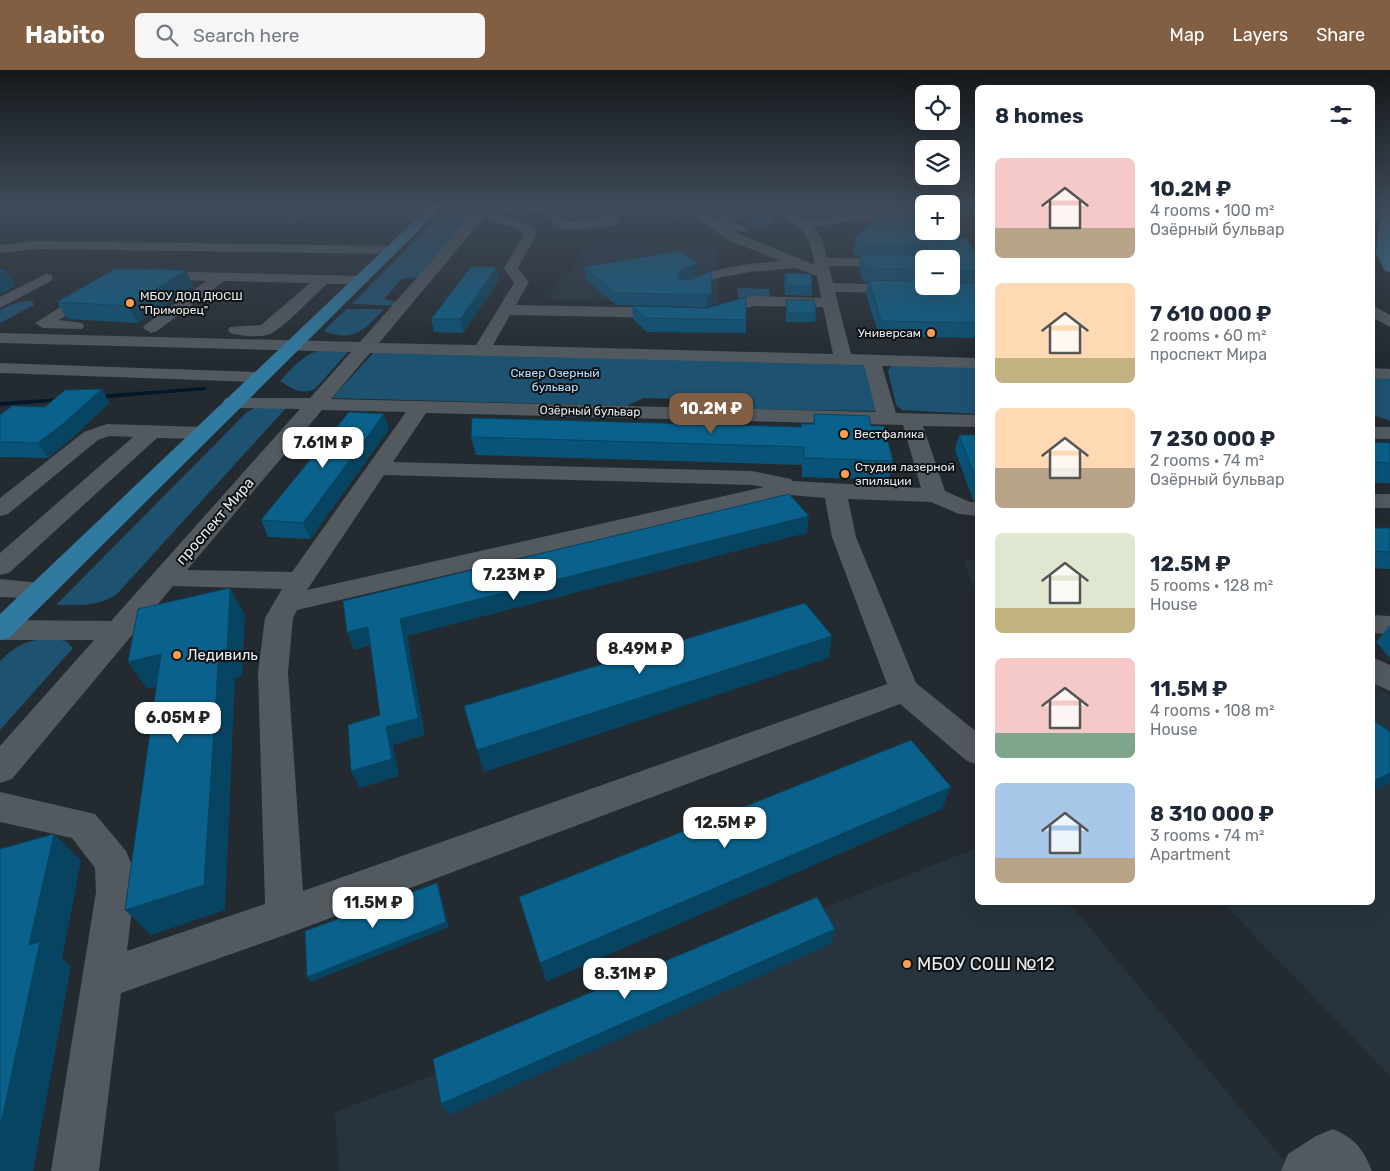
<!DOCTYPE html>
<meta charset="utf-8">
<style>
body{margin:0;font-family:Rubik,sans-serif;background:#f6f6f7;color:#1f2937;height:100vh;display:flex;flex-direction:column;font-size:19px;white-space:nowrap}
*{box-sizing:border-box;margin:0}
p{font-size:16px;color:#747a83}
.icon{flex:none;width:28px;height:28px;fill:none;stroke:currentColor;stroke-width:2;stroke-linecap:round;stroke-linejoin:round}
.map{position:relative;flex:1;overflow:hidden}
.drawer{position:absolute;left:975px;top:15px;width:400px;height:820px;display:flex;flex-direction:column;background:#fff;border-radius:8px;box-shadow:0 5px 20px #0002}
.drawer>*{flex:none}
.tools{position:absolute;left:915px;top:15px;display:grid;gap:10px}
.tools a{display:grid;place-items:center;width:45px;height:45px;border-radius:8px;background:#fff;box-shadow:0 5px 20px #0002;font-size:25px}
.price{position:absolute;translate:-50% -42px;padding:0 11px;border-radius:10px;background:#fff;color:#222;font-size:16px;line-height:32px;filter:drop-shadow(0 1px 2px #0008)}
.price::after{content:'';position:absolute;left:50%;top:30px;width:15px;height:11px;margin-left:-8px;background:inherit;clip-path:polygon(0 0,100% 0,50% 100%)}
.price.active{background:#825e43;color:#fff}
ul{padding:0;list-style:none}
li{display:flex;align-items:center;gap:15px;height:125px;padding:0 20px}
li span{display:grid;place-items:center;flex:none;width:140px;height:100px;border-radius:8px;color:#555}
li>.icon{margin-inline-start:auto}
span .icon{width:60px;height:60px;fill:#fffc;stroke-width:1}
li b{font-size:21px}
h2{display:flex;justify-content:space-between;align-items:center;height:60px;padding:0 20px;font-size:21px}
header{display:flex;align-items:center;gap:30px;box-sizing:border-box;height:70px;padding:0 25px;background:#825e43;color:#fff}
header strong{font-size:24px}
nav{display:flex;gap:28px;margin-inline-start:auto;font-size:18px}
.search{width:350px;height:45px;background:#f6f6f7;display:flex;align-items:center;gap:12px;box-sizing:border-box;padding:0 18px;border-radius:8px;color:#747a83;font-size:19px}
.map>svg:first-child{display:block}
.built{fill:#27343d}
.green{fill:#1d5271}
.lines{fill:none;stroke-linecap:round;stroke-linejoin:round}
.stream{fill:#001829;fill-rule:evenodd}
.minor{fill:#52595f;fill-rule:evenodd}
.major{fill:#307aa0;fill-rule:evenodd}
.wall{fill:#095378;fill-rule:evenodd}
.shaded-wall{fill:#074461}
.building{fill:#0a618b;stroke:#074461}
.poi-dot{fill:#fb9e51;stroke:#101315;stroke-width:2}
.labels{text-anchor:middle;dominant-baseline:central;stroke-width:4;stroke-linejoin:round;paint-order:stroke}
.far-poi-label{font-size:12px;fill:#e6ebee;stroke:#101315;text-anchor:start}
.far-park-label{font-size:12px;fill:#b4e0fe;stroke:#101315}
.far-street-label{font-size:12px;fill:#e6ebee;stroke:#101315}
.street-label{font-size:15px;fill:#e6ebee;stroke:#101315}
.poi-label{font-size:15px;fill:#e6ebee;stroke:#101315;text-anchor:start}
.near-poi-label{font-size:18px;fill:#e6ebee;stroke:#101315;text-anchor:start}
</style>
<header>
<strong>Habito</strong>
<div class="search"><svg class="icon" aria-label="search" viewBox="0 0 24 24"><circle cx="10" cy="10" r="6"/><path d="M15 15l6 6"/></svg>Search here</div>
<nav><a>Map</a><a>Layers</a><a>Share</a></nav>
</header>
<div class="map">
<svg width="1390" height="1101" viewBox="0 0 1390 1101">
<rect width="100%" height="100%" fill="#242b30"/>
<path class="built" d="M584,174L718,177L719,234L553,230L549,227L561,205L573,200Z
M977,489H978L977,525L964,492Z
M1373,613L1390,626V1006L1223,833L1372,832Z
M977,778L978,832L1069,833L1293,1101H339L335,1042L441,1002L813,842Z"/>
<path class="green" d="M446,138H472L477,141L423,206L402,209L384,229L402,233L399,236L352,234Z
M754,144L770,147L774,152L765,157L745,158Z
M737,218L769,219L771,230L739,229Z
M26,231H32L34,235L0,253V240L12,234Z
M347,239H384C365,259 356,272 325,262V259Z
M347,278L348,282L315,319C301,325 292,319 280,311C305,284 310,279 347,278Z
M376,280L864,294L879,341L740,339L729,330L644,328L626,336L332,328Z
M897,295L977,297V344L902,340L896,335L888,301L890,297Z
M1372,306L1390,307V351L1373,345Z
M255,338H286L117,524C98,537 79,535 56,535L247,342Z
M50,568L66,571L73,578L0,660V591C16,575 28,570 50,568Z"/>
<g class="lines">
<path class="stream" d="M204,317L206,318V320L97,329L94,327L97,325Z
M63,328L65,329V331L0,336V332Z"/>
<path class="minor" d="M481,135L518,137L569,135L554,140L569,152L604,149L591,135H604L620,152L614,156L566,160L562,159L542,141L518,145L491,139L379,273L476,275L514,213L504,198L524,165L516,158L489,151L487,148L493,144C508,148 530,149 536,165L518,198L529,212L516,235L671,238L679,243L671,248L510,245L493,275L833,284L823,237L753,236L711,248L705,246L703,243L705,240L753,226L821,228L817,206L796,198L750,202L716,208L691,220H681L679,217L681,214C713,197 745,194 781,191L728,170L679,135H694L716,150L725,142L756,139L758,142L756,145L729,150L748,159L746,162L732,161L815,195L809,171L800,158L761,135H777L807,151L890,139L892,142L886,146L813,157L823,171L827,188L898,189L905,193L898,197L829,196L833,213L904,215L911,219L904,223L835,222L851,284L978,288V298L882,296L896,343L978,345V357L923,356L945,421L970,432H978V446L959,444L931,432L848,429L856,467L916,613L978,663V695L967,691L900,634L285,865L121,923L99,1101H51L96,822L95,798L72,768L0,752V722L95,744L126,781L131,793L134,822L127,881L265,834L258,602L265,548L282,519L173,516L12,709L0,713V676L94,570H0V550L111,551L300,339L233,338L226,336L223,332L226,328H310L351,282L0,273V263L360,272ZM370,283L864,295L876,342L331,329ZM322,340L406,342L292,502L187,500ZM426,343L903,355L921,418L792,411L791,409L752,401L393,392ZM384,405L752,415L764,417L307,520ZM790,425L825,428L832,467L887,614L303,821L288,602L293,548L297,540Z
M313,137L430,139L436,143L430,147L313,145L304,146L291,154L285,150L296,140Z
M1372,142L1390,146V152L1372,150Z
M38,171L391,176L398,180L391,184L38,179L0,183V175Z
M151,201L363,206L370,210L363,214H327C314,225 284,258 270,264C260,268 241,266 230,263L228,260L230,257L261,255L310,213L224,211L157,261L151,263L143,258L145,255L206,211L146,208L144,205Z
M46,204L51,205L53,208L51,211L0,238V227Z
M94,216L101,220L99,223L59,250L82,253L84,256L82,259L43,258L35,253Z
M1372,235L1390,245V257L1372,247Z
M0,293L259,302L265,303L268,307L265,311L259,312L0,303Z
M1372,298L1390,299V309L1372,308Z
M107,354L202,357L209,359L212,363L209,367L202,369L157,368L9,503L0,505V483L133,367L109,366L98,370L8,444L0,446V428L84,362Z
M1372,357H1390V369H1372Z
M1372,424H1390V438H1372Z
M0,509L51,514L55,520L51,526L42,529L0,527Z
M1372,545L1390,546V564L1372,563Z
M1372,587L1390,595V621L1372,613Z
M1333,1059C1356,1069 1363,1079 1372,1101H1281L1288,1084L1316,1066Z"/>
<path class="major" d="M431,135H444L10,567L0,570V544Z
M1381,135H1390V202L1385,201L1376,183Z"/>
</g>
<path class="wall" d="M651,135H689L692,147L670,150Z
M698,135H753V137L725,140L711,144Z
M806,135H823L822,143Z
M840,135H924L957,168L978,187V268L879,266L866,224L868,212H863L859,198L860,187L855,186L853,181L855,168L884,140L842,144ZM951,189V216H924Z
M698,193V204L687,210H692L711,201L712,235L706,237L616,235L586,209L584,197Z
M186,200L193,216L137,253L67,249L57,232Z
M785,203L812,217V226L785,225L784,212Z
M499,210L463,263L434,262L431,249Z
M786,230L816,243L815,252H786Z
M632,236L746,250V263L647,262L633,249Z
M102,319L109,333L73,367L48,388L0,387V345L45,337Z
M814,344L871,356L893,391L889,410L802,407V395L476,385L471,367L801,357V354H813Z
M389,359L310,469L268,467L261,450Z
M959,365H978V430H973L955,380Z
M1372,372L1390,373V413H1372Z
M1372,458H1390V499L1372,498Z
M1390,555V588L1376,572Z"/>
<path class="shaded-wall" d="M711,135H753V137L725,140L711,144Z
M843,135H895V138L842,144Z
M692,138V147L670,150V141Z
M698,193V204L679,213L677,206L679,201Z
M497,197L499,210L463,263L460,249Z
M6,200L16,216L0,224V203Z
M186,200L193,216L137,253L129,236Z
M712,223V235L706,237V225Z
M102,319L109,333L73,367L48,388L38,373Z
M384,344L389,359L310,469L303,453Z
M809,446L807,463L407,566L425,665L393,675L399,706L360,718L351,701L386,657L400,549Z
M230,518L245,545L242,606L235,608L225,840L151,865L125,840Z
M368,557L375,574L354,580L347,562Z
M832,566L829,588L484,702L477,680Z
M161,584L179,611L147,619L128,592Z
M1390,703V713L1372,722V712Z
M951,717L942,739L546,912L540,893Z
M54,764L81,790L62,889L71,896L33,1101H0V1058L29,875Z
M437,813L439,818L449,857L311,912L307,907Z
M835,859L831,874L449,1045L441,1034Z"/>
<path class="building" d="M663,135H689L692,138L670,141Z
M888,135H924V161H951V156L957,168H966L978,187V201L951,200V189H924V216H951V212L978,214V253L881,251L869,210L909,211L917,204L909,199L865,198L860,185H925L928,175L857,173L855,168Z
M680,181L698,193L679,201L677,206L679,209L692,210L711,201L712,223L706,225L615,223L584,197Z
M471,197H497L460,249H431Z
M115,199L186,200L129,236L57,232Z
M0,200H6L0,203Z
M785,203L811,204L812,217L786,216Z
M746,227V250L646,248L632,236L707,238Z
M786,230H814L816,243H787Z
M102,319L64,353L38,373L0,372V345L12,336L45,337L65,320Z
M349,342L384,344L303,453L261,450Z
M814,344L869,346L871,356H884L893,391L804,388V377L471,367L472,348L802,357L801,354H815Z
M959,365H978V414Z
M1372,372L1390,373V393L1372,392Z
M789,424L809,446L400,549L418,648L386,657L392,689L351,701L348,655L380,645L368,557L347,562L343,531Z
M1372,458H1390V482L1372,481Z
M230,518L227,579L219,581L204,815L125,840L161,584L128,592L138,539Z
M805,533L832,566L477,680L464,636Z
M1372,649L1390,662V703L1372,712Z
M911,670L951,717L540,893L519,827Z
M54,764L29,875L40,872L0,1058V779Z
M437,813L446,852L307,907L305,861Z
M817,827L835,859L441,1034L433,989Z"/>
<linearGradient id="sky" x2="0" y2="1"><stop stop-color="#14181a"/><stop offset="0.47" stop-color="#3f4a59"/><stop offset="1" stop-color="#3f4a59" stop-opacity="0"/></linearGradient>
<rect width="1390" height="290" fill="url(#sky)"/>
<g class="poi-dot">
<circle cx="130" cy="233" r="5"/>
<circle cx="931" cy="263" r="5"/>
<circle cx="844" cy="364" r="5"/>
<circle cx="845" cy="404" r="5"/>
<circle cx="177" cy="585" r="5"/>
<circle cx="907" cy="894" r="5"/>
</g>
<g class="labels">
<g class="far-poi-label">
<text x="140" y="226">МБОУ ДОД ДЮСШ<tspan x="140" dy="14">"Приморец"</tspan></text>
<text x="921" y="263" text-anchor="end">Универсам</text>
<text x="854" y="364">Вестфалика</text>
<text x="855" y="397">Студия лазерной<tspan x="855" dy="14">эпиляции</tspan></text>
</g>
<g class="far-park-label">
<text x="555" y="303">Сквер Озерный<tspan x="555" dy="14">бульвар</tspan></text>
</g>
<g class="far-street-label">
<text transform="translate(590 341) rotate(1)">Озёрный бульвар</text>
</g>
<g class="street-label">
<text transform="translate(215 451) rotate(-49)">проспект Мира</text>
</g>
<g class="poi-label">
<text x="187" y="585">Ледивиль</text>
</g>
<g class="near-poi-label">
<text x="917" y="894">МБОУ СОШ №12</text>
</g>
</g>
</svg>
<div class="tools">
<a><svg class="icon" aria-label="locate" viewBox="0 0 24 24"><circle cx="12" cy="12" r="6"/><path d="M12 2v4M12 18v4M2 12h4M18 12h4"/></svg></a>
<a><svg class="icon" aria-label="layers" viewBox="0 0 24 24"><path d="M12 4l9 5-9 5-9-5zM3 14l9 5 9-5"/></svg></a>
<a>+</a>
<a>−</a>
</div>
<b class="price active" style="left:711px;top:365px">10.2M ₽</b>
<b class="price" style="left:323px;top:399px">7.61M ₽</b>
<b class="price" style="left:514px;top:531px">7.23M ₽</b>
<b class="price" style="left:640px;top:605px">8.49M ₽</b>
<b class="price" style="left:178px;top:674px">6.05M ₽</b>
<b class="price" style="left:725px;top:779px">12.5M ₽</b>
<b class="price" style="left:373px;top:859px">11.5M ₽</b>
<b class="price" style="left:625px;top:930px">8.31M ₽</b>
<section class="drawer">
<h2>8 homes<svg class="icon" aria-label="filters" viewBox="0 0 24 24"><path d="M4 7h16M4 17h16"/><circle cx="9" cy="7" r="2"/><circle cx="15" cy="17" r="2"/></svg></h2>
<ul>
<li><span style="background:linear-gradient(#f6c9c9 70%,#b9a48a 0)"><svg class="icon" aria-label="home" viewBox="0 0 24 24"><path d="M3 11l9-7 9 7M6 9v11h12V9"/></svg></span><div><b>10.2M ₽</b><p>4 rooms · 100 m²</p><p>Озёрный бульвар</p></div></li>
<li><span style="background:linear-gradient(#ffd9b3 75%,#c2b280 0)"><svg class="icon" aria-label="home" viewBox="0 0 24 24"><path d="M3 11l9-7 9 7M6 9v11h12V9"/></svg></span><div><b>7 610 000 ₽</b><p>2 rooms · 60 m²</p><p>проспект Мира</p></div></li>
<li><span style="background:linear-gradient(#ffd9b3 60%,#b9a48a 0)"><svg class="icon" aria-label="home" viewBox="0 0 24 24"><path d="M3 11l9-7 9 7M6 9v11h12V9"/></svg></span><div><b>7 230 000 ₽</b><p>2 rooms · 74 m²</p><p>Озёрный бульвар</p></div></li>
<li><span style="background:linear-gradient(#dfe7d0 75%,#c2b280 0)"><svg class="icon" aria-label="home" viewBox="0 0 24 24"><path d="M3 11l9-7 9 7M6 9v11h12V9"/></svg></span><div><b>12.5M ₽</b><p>5 rooms · 128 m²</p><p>House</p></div></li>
<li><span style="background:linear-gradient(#f6c9c9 75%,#7fa58c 0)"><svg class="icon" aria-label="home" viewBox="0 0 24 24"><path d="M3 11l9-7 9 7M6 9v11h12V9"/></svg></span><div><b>11.5M ₽</b><p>4 rooms · 108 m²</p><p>House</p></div></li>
<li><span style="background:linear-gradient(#a9c7e8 75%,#b9a48a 0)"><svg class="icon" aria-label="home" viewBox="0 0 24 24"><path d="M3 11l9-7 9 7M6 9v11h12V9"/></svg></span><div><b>8 310 000 ₽</b><p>3 rooms · 74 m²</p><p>Apartment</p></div></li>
</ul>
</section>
</div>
